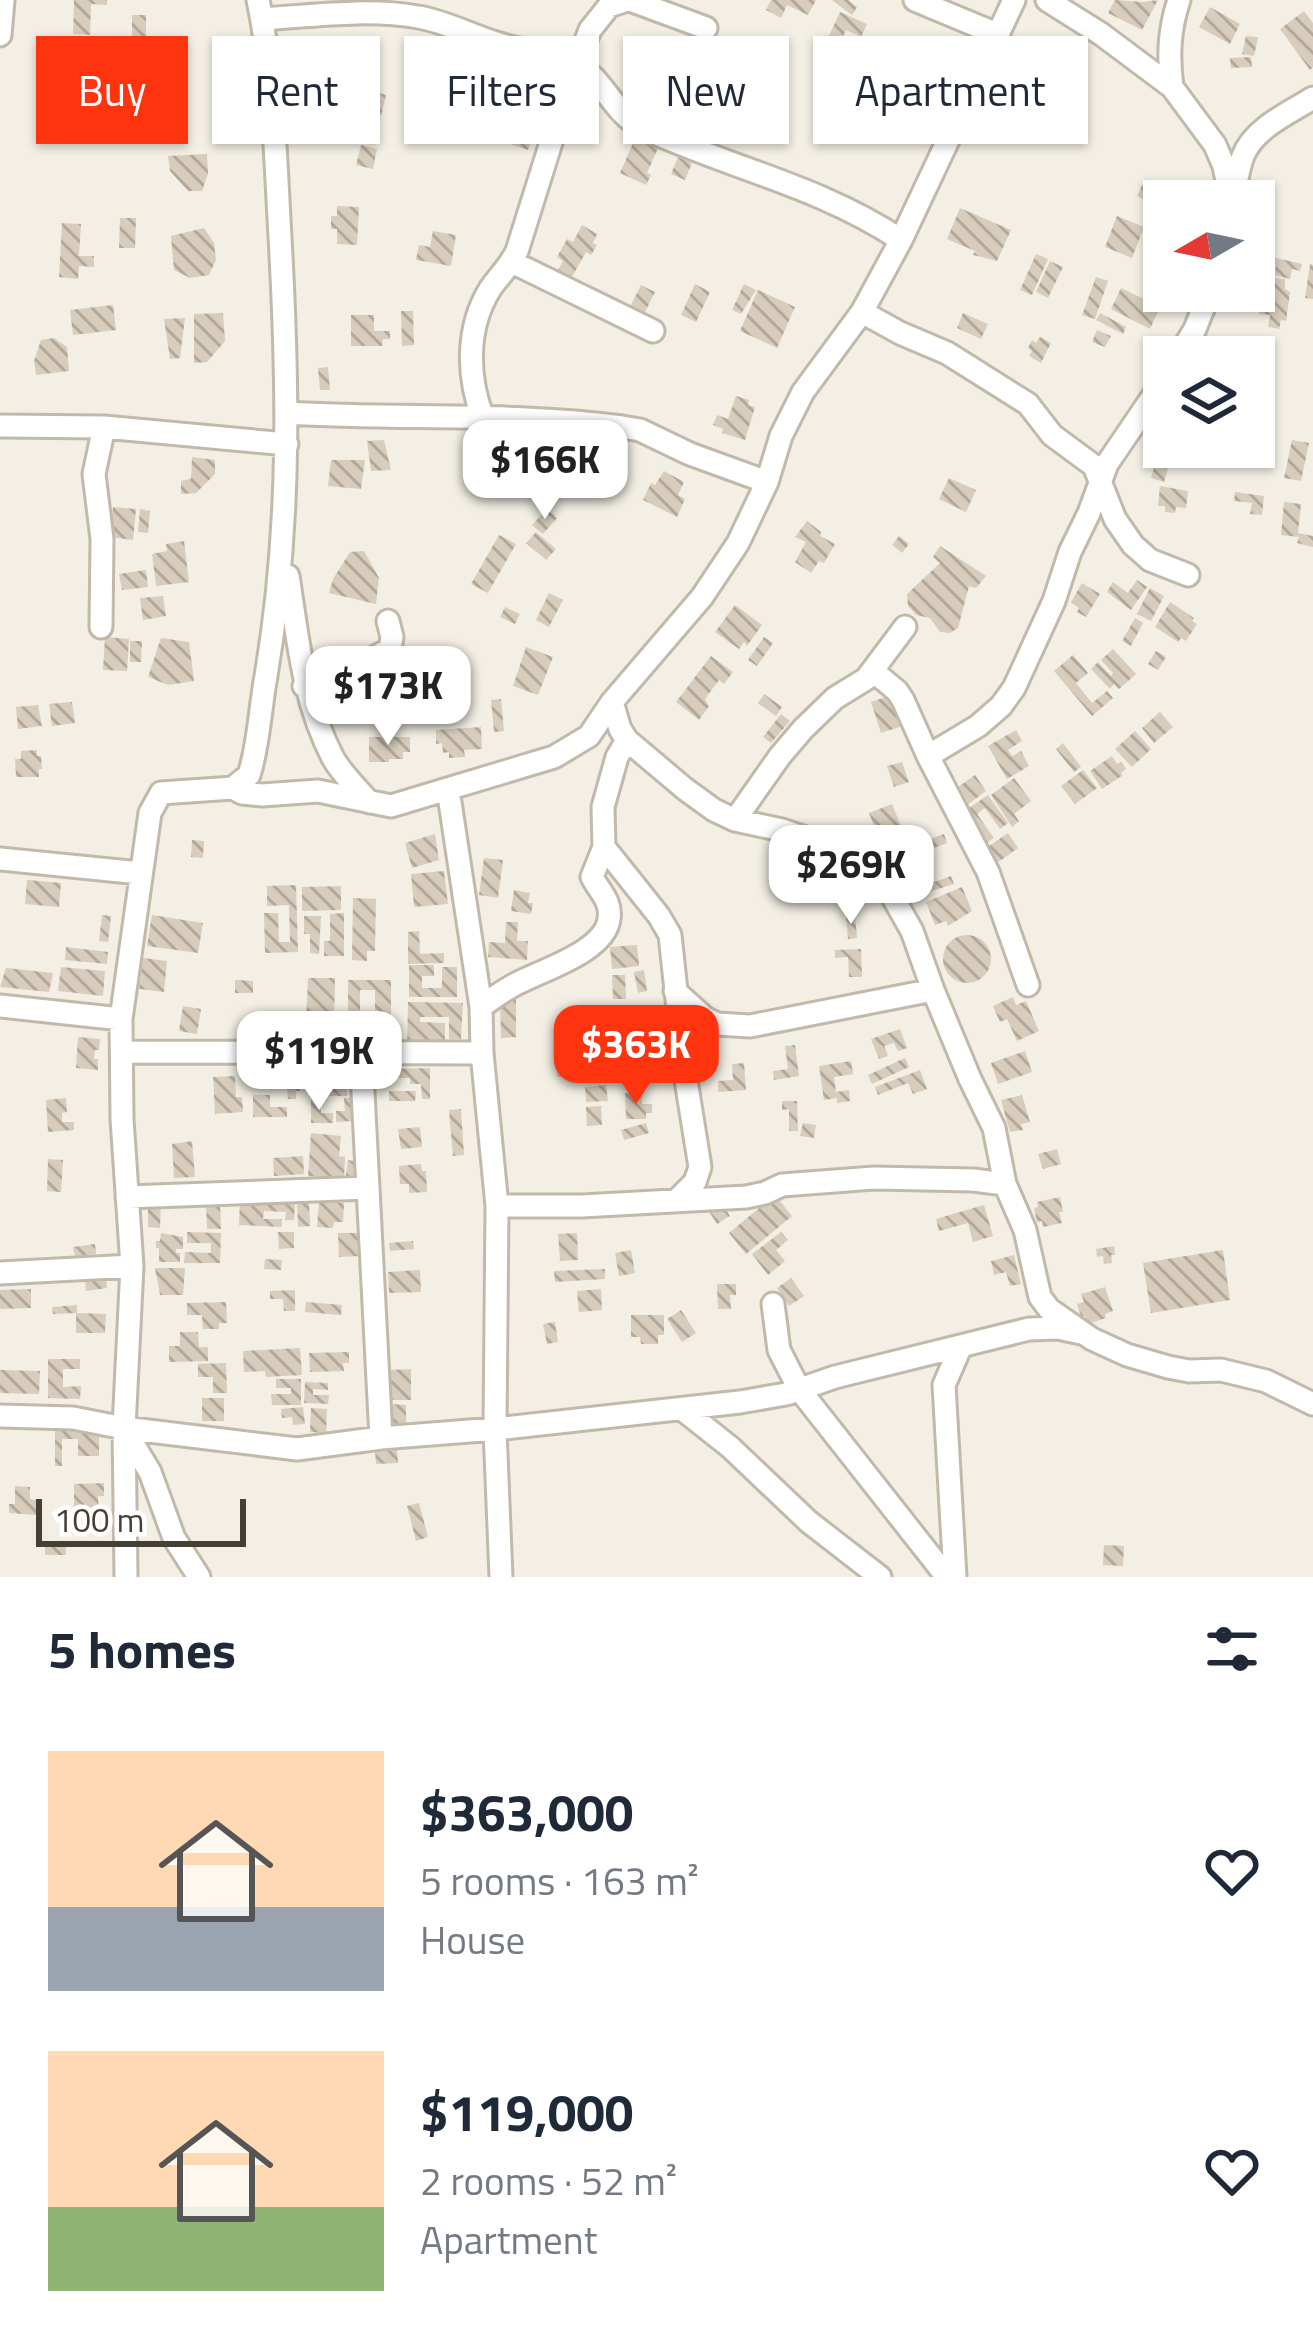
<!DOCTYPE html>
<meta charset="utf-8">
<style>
body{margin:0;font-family:"Titillium Web",sans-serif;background:#f2f2f3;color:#1f2937;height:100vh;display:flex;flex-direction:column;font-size:45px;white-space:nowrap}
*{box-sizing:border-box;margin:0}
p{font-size:39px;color:#747a83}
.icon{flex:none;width:66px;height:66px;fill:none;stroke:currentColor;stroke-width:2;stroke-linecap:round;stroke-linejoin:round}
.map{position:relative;height:1577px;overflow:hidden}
.sheet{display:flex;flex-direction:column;background:#fff;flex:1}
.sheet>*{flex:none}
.top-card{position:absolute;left:36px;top:36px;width:1242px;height:108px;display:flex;gap:24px}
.needle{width:78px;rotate:261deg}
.tools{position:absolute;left:1143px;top:180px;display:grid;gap:24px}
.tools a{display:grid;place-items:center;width:132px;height:132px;border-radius:0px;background:#fff;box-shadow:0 3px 9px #0004;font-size:60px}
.scale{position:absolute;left:36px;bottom:30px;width:210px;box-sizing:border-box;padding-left:12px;border:6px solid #453f34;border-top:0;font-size:33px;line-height:42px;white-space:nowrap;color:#453f34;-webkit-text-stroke:9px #fff;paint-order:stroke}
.price{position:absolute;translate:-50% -102px;padding:0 27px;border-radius:24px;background:#fff;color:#222;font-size:39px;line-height:78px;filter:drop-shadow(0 3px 6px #0008)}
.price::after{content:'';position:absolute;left:50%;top:72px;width:36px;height:27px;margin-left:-18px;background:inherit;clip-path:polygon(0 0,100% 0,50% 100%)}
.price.on{background:#ff340f;color:#fff}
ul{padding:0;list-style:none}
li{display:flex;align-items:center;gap:36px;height:300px;padding:0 48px}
li span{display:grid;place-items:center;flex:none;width:336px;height:240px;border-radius:0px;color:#555}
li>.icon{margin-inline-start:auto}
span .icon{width:144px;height:144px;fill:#fffc;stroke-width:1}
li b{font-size:51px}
h2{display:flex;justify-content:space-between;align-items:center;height:144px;padding:0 48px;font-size:51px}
.chip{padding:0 42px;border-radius:0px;background:#fff;box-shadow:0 3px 9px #0004;font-size:42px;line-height:108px}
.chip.on{background:#ff340f;color:#fff}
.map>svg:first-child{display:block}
.building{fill:url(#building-back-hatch)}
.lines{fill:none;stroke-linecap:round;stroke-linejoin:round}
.minor-casing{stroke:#c2b9aa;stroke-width:27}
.minor{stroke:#fff;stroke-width:21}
</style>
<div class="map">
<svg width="1313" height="1577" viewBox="0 0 1313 1577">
<defs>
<pattern id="building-back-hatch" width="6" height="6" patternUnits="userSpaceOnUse" patternTransform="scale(3)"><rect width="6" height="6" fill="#d8cdbc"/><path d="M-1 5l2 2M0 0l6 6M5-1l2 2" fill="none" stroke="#b1a89a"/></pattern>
</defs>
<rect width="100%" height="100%" fill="#f3efe4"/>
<path class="building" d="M74,0H107V5L91,4L90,35L73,34Z
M771,0H816L808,15L787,5L781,18L766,10Z
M832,0H848L857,7L852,15Z
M1115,0L1143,2L1158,0L1142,30L1108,13Z
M1210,7L1240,24L1230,44L1199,27Z
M1304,11L1313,23V67L1310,70L1280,29Z
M840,12L867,24L861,37L846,30L837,49L849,55L845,64L821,53Z
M132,15H146V45L132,44Z
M1246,36L1258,37L1254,56L1242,54Z
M714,45L765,64L761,75L733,64L727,80L704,71Z
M1251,57L1252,67L1231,68L1230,58Z
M729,78L754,89L747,106L722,96Z
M831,84L840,88L832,106L823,102Z
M847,87L877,100L871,113L865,111L861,119L837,108Z
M366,89L386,95L381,116H378L376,125L372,123L371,127L361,125L363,117L356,115L360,94H365Z
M503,106L539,120L528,150L492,138Z
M694,110L714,116L706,140L687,134Z
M637,134L660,144L647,173L651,175L646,185L620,173Z
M361,145L377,149L373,169L356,165Z
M207,154L208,174L202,191H188L170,171L168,156Z
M678,157L692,163L685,180L671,174Z
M1145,179L1177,194L1174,201H1164V209L1137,196Z
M337,206L359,207L357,245L337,244V229H331V216H337Z
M960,208L1011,230L997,261L973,255L975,251L947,239Z
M1117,216L1144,227L1132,258L1105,247Z
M120,218H136L135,248H119Z
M62,223L81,224L79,256H94V267L79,266L78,279L59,277Z
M582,225L597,234L593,243L597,245L591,255L586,252L569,282L556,274L563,261L557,257L567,239L573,242Z
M204,228L214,243L216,260L209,275L190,278L174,270L171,236Z
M433,231L456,235L451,266L416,260L419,245L430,247Z
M1255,253L1302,264L1300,271L1292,269L1290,279L1274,275L1276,265L1272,264L1270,275L1254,271Z
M1036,254L1048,259L1032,295L1020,290Z
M1050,261L1063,267L1048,298L1036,292Z
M1310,264L1313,265V299L1305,298Z
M1096,277L1108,281L1095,319L1082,315Z
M1275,278L1285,279V289L1290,292L1286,321L1281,320L1279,329L1268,327L1270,315L1259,314L1261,303L1268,304L1271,283Z
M695,284L710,292L696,322L681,315Z
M744,284L756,290L741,314L732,310Z
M641,285L655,292L642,318L628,311Z
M1121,288L1160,307L1150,329L1111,309Z
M758,290L795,307L777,348L740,331Z
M1219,291H1237L1232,297L1225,296L1214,317L1207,313Z
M113,305L116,330L73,335L70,310Z
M401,311H413L414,345L402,346Z
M223,313L225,341L207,362L194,363V314Z
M963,313L988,324L981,339L957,328Z
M1100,313L1126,327L1123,334L1096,320Z
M351,315H374V331H390V339H383L382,346H351Z
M185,318L180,358L170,359L164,319Z
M1097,330L1111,336L1105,347L1092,342Z
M1040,337L1051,343L1041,363L1029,356L1032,351L1028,348L1032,340L1036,343Z
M54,338L67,347L69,371L36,375L34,361L41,340Z
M1234,344L1253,347L1251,357H1226L1227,352L1233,351Z
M328,367L330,390H320L318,368Z
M736,396L749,400L748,405L755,407L745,440L722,433L723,429L713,425L717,415L728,419Z
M384,440L391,470L371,471L367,441Z
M1292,440L1309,443L1301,481L1284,478Z
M1159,451L1172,455L1164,482L1151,478Z
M192,457L215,460V474L196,493L181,494V481L191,479Z
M470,457L496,458V468H499L498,494L478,493V482H469Z
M331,460H365L361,489L328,486Z
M664,471L684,482L678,495L685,499L677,517L643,500L651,483L655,485Z
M949,478L976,490L966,512L939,499Z
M1160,486L1188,491L1186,508L1176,507L1175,513L1165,512V506H1158Z
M1235,492L1264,496L1262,515L1250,514L1252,503L1234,501Z
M1284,502L1301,504L1298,533L1313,536V547L1297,543L1299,537L1281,535Z
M113,507L136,509L133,540L110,537Z
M140,509L150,511L148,533L138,532Z
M547,509L557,518L543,534L532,525Z
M807,521L821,532L820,536L835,544L824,563L819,561L811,573L795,562L806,542L795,537Z
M536,532L556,549L546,560L526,543Z
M499,535L516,544L488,593L471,584Z
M899,536L909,544L902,553L892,545Z
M184,541L189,582L156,586L152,554L167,551L166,544Z
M940,546L986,576L976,588L969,586L958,628L950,633L940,632L930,618L916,615L908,606L907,594L940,563L933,557Z
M364,551L379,578L376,604L329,593L333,579L350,552Z
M146,570L148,587L122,590L119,574Z
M1137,580L1147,587L1131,610L1107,592L1113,582L1128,593Z
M1082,583L1100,594L1086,617L1077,612L1079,608L1071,602Z
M1150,588L1164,596L1151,621L1137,614Z
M549,593L563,600L549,627L536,620Z
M163,596L166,616L143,620L140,598Z
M1170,602L1194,618L1192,621L1197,624L1186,641L1181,638L1178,642L1155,627Z
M735,605L762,625L747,646L744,642L739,649L715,632Z
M505,607L520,614L515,624L500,617Z
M1135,618L1143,623L1131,646L1122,641Z
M105,637L129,639L127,671L103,670Z
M764,637L773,643L757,666L748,660Z
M161,638L189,642L194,681L168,685L148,677Z
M130,641H142L141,662H130Z
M526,647L553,657L538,695L513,686Z
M1113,649L1136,674L1119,689L1114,684L1110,689L1091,669L1098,662L1111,676L1113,673L1101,660Z
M1156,651L1166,657L1158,670L1148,664Z
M1073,655L1088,673L1076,683L1092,703L1107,691L1113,698L1092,716L1054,671Z
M711,656L733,672L724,684L719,680L705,699L709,706L699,720L676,702Z
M764,694L782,707L776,716L758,703Z
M892,695L902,726L881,733L871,702Z
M501,699L504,731L494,732L491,700Z
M72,702L75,723L52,726L49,704Z
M38,705L42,726L18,729L16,707Z
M1160,712L1173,727L1154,743L1142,728Z
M781,714L790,721L771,743L763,737Z
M481,727L482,749L464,750L465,757L449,758V752L443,753L442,743L436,744V730Z
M1016,730L1022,741L1008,750L1012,756L1021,751L1029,766L1007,779L988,746Z
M1135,731L1151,749L1132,767L1115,749Z
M369,737H410V752H403V759H389V762H369Z
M1063,743L1081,767L1074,772L1056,749Z
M37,750V756H41L42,769H39V777H16L15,759H21V751Z
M1112,756L1117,764L1121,762L1126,769L1121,773L1123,775L1102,789L1090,771Z
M902,762L909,782L894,787L887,766Z
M1083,770L1097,788L1075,804L1061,786Z
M975,775L986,791L963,808L951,792Z
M1014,778L1031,801L1014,814L1019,821L1012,827L991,795Z
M988,795L1008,823L1000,829L985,808L977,814L994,838L985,844L963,812Z
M892,804L905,836L882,846L869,813Z
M1008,833L1018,848L997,863L986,848Z
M435,834L439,860L412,868L405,843Z
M944,834L947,843L903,860L918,898L904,904L886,856Z
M192,840L204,841L203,858L191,857Z
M484,858L503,860L498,898L479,895Z
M444,871L448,904L414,907L411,874Z
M951,876L954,884L922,894L920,887Z
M27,880L61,883L59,907L25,904Z
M296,885L298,952L265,953L264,913H278L279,942H290L289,905L267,906V886Z
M341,886V910L302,911V887Z
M962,887L972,911L948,926L946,921L935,925L926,902Z
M514,890L530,893L528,903H533L531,914L511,911Z
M353,898L376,899L375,951H367V961L352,960Z
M344,913V956H324V941H330V914Z
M102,915L111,916L108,942L99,941Z
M152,915L203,923L198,953L147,946Z
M846,915H855L857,938L848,939Z
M304,916H321L319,954L310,953V934H304Z
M506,922H518L517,941H528L527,960L488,957L489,942L505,943Z
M419,931L420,954L444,953V963L408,964V932Z
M943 959a24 24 0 1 1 48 0a24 24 0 1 1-48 0Z
M637,945L639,966L612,969L610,947Z
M66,947L108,952L107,964L65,960Z
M861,949L862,977H849L848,957L835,958V950Z
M143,958L167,961L164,992L139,989Z
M409,965H434V976H422V988H442V967H457V997H409Z
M61,967L105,971L103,996L58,991Z
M6,968L53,973L49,992L0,987Z
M644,970L647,991L638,993L634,972Z
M612,975H625L626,999H613Z
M308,978H335L334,1023L306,1022Z
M235,980L253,981V993H235Z
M348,980H391V1018H375V990H360V1019H348Z
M1013,997L1016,1005L1026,1001L1039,1031L1017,1041L1007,1019L1000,1022L993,1006Z
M500,999H516V1037L501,1038Z
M408,1002L463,1003L461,1039H449V1017H420V1022L445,1023V1044H407Z
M183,1006L201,1009L197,1034L179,1031Z
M297,1011L296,1033H285L286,1012Z
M623,1019L629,1028L612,1040L623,1055L639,1044L644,1052L607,1078L585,1046Z
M347,1021L389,1022V1041L346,1040Z
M900,1029L907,1048L898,1051L894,1043L884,1046L888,1056L879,1059L871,1039Z
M78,1037L100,1039L99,1050H95L94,1059H98V1070L76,1068Z
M580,1042L581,1057H575L576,1076L557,1077L556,1043Z
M795,1045L799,1076L774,1080L773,1071L788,1069L785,1046Z
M1025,1051L1032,1072L998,1084L991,1063Z
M905,1058L909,1067L872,1084L868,1075Z
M851,1061L853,1074L834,1077L836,1092L849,1090L850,1101L837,1103V1098L824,1100L819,1066Z
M269,1063L301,1064L300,1091H296V1099H288L287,1089H269Z
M744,1063L746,1090L718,1092V1081L733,1080L732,1064Z
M430,1068V1099H422L421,1084H410V1078H394L393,1069Z
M920,1070L927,1089L913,1094L908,1083L878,1095L875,1087Z
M235,1076L236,1097H242L243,1112L215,1114L213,1077Z
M346,1077L347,1096H320L319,1078Z
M606,1085L608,1101L586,1102L585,1087Z
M389,1091H416L415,1101H389Z
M625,1093H642V1104H652V1113H646V1119H626Z
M253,1095H270V1107H287V1117H253Z
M1022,1095L1030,1122L1021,1124L1023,1130L1010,1132L1001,1100Z
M311,1097H321V1113H333V1123H311Z
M66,1098L67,1112L62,1113V1122H74V1130L48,1132L46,1100Z
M344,1098H353L354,1121L336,1122V1111H345Z
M782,1101H797L798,1131H789V1109L782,1110Z
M601,1106L602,1125L587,1126L586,1107Z
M461,1109L464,1155L453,1156L449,1110Z
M646,1123L649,1133L624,1140L621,1130Z
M803,1123L816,1125L814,1138L800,1136Z
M420,1127L422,1147L401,1149L398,1129Z
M311,1133L341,1136L339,1156L345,1157L344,1179L308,1176Z
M192,1141L195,1177L174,1178L172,1144Z
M1057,1149L1061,1164L1043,1169L1038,1154Z
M303,1156L304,1174L274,1176L273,1158Z
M48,1159L63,1160L61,1192L47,1191Z
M348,1160L358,1162L359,1177L355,1182L345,1181Z
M421,1164L422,1171H426L427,1192L409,1193V1184H400L399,1166Z
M775,1195L792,1216L746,1254L729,1233Z
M1060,1197L1063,1212H1059L1062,1223L1043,1227L1042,1221L1037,1222L1034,1208L1038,1207L1037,1202Z
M161,1200L160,1228L148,1227V1201Z
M240,1200L295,1203L294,1220H285L286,1212L264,1211L263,1219H282V1227L239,1225Z
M319,1201L344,1203L343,1222H334L333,1228L317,1227Z
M720,1201L730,1216L717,1224L708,1210Z
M309,1202L310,1226L298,1227L297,1203Z
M220,1204L221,1229H207L206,1205Z
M984,1205L993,1236L973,1242L968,1223L939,1231L936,1219Z
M187,1232L221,1233L220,1263H184L185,1252L211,1253V1243H187Z
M278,1232H294V1248L279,1249Z
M781,1232L788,1240L776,1250L785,1261L768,1275L752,1254Z
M161,1233L183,1237V1249H176V1253H180V1262H159V1248H156V1241H160Z
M338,1233H359L361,1256L339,1257Z
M577,1233L578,1260L560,1261L558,1234Z
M413,1241L414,1249L390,1251L389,1243Z
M95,1244L96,1254L75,1256L73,1247Z
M1114,1246L1115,1255H1111L1112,1263L1104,1264L1103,1256L1097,1257L1096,1249Z
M631,1250L635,1273L619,1276L615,1253Z
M1223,1250L1230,1300L1151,1313L1143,1263Z
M1014,1255L1021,1284L1010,1286L1006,1272L994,1275L991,1261Z
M265,1259L282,1260L281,1270L264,1269Z
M155,1268H185L183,1295H160Z
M605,1269V1279L555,1282L554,1271Z
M420,1270L421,1292L389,1293L388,1272Z
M106,1275L107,1288L86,1291L85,1278Z
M791,1278L804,1296L789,1306L777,1288Z
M717,1284H736V1295H730L731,1309H718Z
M1105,1287L1113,1311L1105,1314L1106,1318L1088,1324L1085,1316L1081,1317L1077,1304L1084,1302L1081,1294Z
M31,1289V1308L0,1309V1290Z
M601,1289L602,1310L579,1312L577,1291Z
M295,1290V1311H284L283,1299H270V1291Z
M226,1302L227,1323H219V1329H203L202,1315H187V1303Z
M306,1302L342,1305L341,1315L305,1312Z
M77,1305V1313L53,1314L52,1307Z
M681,1310L696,1333L682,1342L667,1319Z
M76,1313L106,1314L105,1333H76Z
M631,1315H664V1335H658V1344H641L640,1337H631Z
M555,1322L558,1342L547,1344L543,1324Z
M180,1332H198L199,1347H208V1361L169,1362V1346H180Z
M300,1348L302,1375L266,1377L265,1371L244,1372L243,1351Z
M349,1352V1363H343L344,1371L310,1372L309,1353Z
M48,1359H80V1369H63V1387L81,1386L80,1399L48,1398Z
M226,1363L227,1393H213V1377H198V1364Z
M411,1369V1400H391L390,1370Z
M0,1370L40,1371L39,1394L0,1393Z
M276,1379H301V1405H272L271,1394H291V1388H276Z
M305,1382L328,1383V1390L313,1389V1395H329L328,1404L304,1403Z
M202,1398H224V1421H202Z
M391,1404L406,1405V1428H392Z
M303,1407L305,1424L293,1425L292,1417L282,1418L281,1409Z
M311,1408L327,1409L326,1433L310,1432Z
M55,1427H99V1456H78V1439H62V1466H55Z
M397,1450L398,1463L376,1464L375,1452Z
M104,1483V1496H98L99,1517L84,1518V1507H74V1484Z
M15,1486L30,1487V1499L36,1500V1515L9,1513V1504H15Z
M419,1503L428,1537L416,1541L407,1506Z
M45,1544H66V1555H45Z
M1104,1545L1124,1546L1123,1566L1103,1565Z"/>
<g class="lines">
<g class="minor-casing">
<path id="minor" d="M630,0L706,28
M915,0L999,35
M1047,0L1101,34L1172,87L1215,145L1224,166L1231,201
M262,19C312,16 368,8 418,17C444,21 470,35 496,43C521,51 551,53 575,64C603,77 613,113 641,127C729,168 818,185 901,240
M0,35L3,0
M1172,87C1168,56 1169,30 1179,0
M1232,196C1237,183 1238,169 1243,156C1254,128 1289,113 1313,98
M512,262L653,331
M862,312L900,333L947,353L1028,404L1052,435L1094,466L1115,519L1133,545L1150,560L1188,575
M1178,357L1195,329L1210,291
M288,413C399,420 512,412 622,427L640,430L690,454L767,482
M483,418C467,377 466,328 490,289C499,276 510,266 517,251L570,82L590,30L609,6L627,0
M0,426L104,427L287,444
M288,576C298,639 303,701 333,758C342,774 357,788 369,802
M101,627L102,539L94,474L104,427
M873,671L897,691L903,700L928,756L988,872L1028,985
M304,686L355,668L390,649L392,637L388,621
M612,702L620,729L627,740L685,789L714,810L735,820L782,830L850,853L871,865L886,885L912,931L933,990L970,1079L994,1128L1005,1184L1025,1230L1040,1297L1049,1309L1092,1339L1127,1355L1168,1367L1189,1371L1221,1370L1266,1381L1313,1404
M928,756L978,726L1001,706L1014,688L1054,601L1070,552L1089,513L1107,464L1164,380
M233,788L242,793L262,795L318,791L391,806L554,757L589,736L612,702L702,597L738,543L767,482L781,436L803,392L862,312L901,240L1014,0
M448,789L481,1007L482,1053L497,1206L495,1429L501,1577
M735,820L780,756L803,729L835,698L866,679L905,627
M604,847L659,916L670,935L685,1074L700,1167L695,1182L677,1200
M0,859L140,873
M675,991L705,1018L717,1024L750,1026L933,990
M0,1006L121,1019
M481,1007C493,998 505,989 520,982C545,969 605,951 609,919C612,901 599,891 592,877L604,847L603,807L617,757L627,740
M123,1052L482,1053
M361,1054L381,1438
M127,1197L368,1188
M497,1206H582L746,1197L765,1193L782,1185L874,1178L973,1180L1005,1184
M0,1273L132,1266
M773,1304L779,1350L799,1389L947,1577
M682,1409L730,1447L809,1522L880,1577
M0,1416L73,1418L124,1428L297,1449L381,1438L495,1429L740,1402L786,1394L835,1377L1029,1329L1058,1328L1081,1333
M124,1429L150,1472L174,1538L199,1577
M126,1577L124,1428L132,1266L122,1119L121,1019L150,813L161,793L233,788L249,775C259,744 260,708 266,676C292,522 288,374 279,219C275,146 273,72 258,0
M955,1577L944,1385L961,1346"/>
</g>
<use href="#minor" class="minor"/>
</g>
</svg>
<div class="tools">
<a><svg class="needle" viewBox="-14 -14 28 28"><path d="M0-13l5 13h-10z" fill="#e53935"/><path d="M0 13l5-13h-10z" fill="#747a83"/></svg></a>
<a><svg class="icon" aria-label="layers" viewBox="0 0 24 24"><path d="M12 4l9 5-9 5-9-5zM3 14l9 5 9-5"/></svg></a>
</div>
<div class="scale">100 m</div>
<b class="price" style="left:545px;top:522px">$166K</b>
<b class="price" style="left:388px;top:748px">$173K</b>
<b class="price" style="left:851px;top:927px">$269K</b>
<b class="price on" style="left:636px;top:1107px">$363K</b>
<b class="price" style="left:319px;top:1113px">$119K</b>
<div class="top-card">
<a class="chip on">Buy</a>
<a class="chip">Rent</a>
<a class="chip">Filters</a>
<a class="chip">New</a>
<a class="chip">Apartment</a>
</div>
</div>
<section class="sheet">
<h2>5 homes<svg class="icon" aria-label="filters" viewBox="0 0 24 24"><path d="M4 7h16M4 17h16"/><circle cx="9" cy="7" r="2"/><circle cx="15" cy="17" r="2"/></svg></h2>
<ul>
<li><span style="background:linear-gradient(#ffd9b3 65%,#9aa5b1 0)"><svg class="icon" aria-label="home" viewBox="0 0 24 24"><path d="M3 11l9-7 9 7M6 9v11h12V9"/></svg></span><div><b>$363,000</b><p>5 rooms · 163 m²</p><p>House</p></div><svg class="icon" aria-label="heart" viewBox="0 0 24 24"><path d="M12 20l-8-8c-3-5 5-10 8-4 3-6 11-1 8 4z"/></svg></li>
<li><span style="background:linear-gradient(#ffd9b3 65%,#8fb573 0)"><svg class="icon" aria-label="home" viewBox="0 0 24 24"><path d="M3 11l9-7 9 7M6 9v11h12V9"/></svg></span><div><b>$119,000</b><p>2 rooms · 52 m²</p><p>Apartment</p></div><svg class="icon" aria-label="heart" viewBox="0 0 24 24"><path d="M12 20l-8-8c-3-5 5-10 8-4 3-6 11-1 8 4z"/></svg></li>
</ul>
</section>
